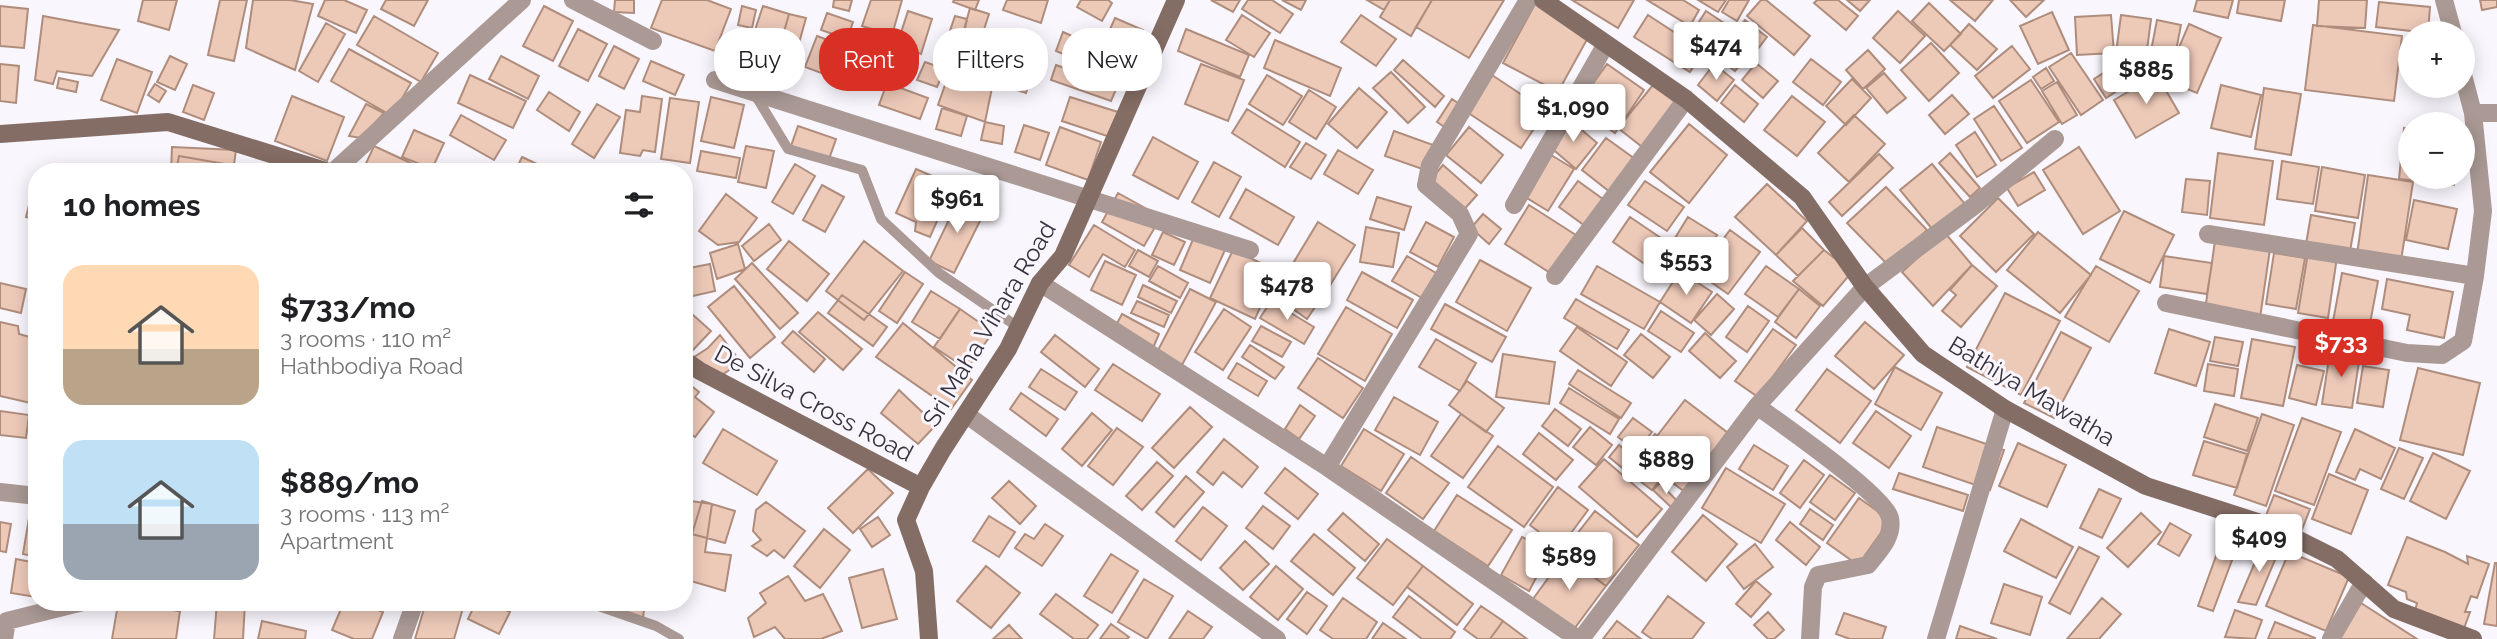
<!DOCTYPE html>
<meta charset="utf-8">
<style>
body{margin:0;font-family:Raleway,sans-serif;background:#f2f2f2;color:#202124;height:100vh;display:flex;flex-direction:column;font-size:26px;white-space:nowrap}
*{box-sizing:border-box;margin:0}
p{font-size:23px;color:#757577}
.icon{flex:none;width:38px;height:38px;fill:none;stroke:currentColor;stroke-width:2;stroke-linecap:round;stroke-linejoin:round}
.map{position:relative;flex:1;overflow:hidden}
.details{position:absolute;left:28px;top:163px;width:665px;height:448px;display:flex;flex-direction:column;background:#fff;border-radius:28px;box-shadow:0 4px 18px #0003}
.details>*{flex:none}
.top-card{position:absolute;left:714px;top:28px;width:665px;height:63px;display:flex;gap:14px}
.fabs{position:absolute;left:2398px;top:21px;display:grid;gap:14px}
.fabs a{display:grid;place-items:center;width:77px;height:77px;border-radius:50%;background:#fff;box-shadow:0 4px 18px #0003;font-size:35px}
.price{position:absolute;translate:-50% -60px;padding:0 16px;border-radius:7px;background:#fff;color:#222;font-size:23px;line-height:46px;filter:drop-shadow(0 2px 4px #0008)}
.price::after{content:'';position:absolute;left:50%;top:42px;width:21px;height:16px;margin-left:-10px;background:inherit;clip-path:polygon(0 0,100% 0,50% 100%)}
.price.selected{background:#d93025;color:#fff}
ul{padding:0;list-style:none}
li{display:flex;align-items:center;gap:21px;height:175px;padding:0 35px}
li span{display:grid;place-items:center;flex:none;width:196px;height:140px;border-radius:21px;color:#555}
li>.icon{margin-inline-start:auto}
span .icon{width:84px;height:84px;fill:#fffc;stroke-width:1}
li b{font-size:30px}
h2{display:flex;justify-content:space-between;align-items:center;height:84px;padding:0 35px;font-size:30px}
.pill{padding:0 24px;border-radius:28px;background:#fff;box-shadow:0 4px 18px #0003;font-size:24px;line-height:63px}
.pill.selected{background:#d93025;color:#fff}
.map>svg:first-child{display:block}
.building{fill:#edc9b8;stroke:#af8d7d;stroke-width:2}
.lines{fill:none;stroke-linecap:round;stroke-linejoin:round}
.lane{stroke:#aa9994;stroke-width:10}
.street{stroke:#aa9994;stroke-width:18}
.secondary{stroke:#846d64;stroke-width:18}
.labels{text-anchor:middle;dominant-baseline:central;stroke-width:6;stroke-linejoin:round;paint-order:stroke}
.street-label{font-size:24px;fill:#37323f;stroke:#f9f6fd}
</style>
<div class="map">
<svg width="2497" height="639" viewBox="0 0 2497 639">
<rect width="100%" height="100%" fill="#f9f6fd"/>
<path class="building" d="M143,0H177L169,30L138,21Z
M220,0H247L234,61L208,55Z
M253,0H290L313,4L295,70L246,48Z
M325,0H344L367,10L356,33L318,16Z
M386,0H428L414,26L381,9Z
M615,0H634V13L614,12Z
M662,0H707L731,9L715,51L651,28Z
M834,0H852L849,11L833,7Z
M871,0H902L892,35L862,26Z
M954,0H979L975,10L953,2Z
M1007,0H1048L1041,23L1003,10Z
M1081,0H1108L1112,3L1102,21L1077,7Z
M1211,0H1240L1233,12Z
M1248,0H1272L1293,14L1280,33L1242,9Z
M1282,0H1306L1301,10Z
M1367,0H1390L1384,10Z
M1390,0H1432L1411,36L1380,17Z
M1432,0H1504L1469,58L1416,27Z
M1572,0H1634L1618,28Z
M1647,0H1683L1699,10L1690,26Z
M1698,0H1726L1718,12Z
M1729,0H1749L1737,21L1722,12Z
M1761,0H1766L1810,36L1794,55L1747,16Z
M1817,0H1838L1858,16L1846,30L1814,3Z
M1847,0H1870L1860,11Z
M1950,0H1993L1975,21Z
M2010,0H2044L2026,17Z
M2197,0H2233L2228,18L2194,11Z
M2239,0H2285L2281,21L2237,13Z
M2319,0H2367L2365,28L2317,26Z
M2480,0H2497V7L2482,10Z
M2379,2L2430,7L2428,33L2376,27Z
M1929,3L1961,34L1944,51L1912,21Z
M1535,4L1590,34L1558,92L1503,63Z
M0,6L28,9L24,48L0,46Z
M544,6L573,21L553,61L523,46Z
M742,6L756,10L752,28L738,25Z
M763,6L789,14L782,39L755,30Z
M970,8L989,14L981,39L963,33Z
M908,11L932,19L921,54L897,45Z
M1706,11L1736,31L1722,50L1693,31Z
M1898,11L1925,36L1900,63L1873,38Z
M2052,12L2069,50L2038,64L2020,26Z
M827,13L853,22L847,39L821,30Z
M789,14L806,18L789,79L762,71L770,42L785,47L782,39Z
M1242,15L1270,33L1254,57L1226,40Z
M1361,15L1396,39L1376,66L1341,42Z
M1648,15L1703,51L1690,72L1634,37Z
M2111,15L2114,53L2077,55L2075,17Z
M2121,15L2151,19L2146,58L2116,53Z
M43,16L119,30L92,76L57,71L53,84L35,80Z
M374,16L438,53L421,82L357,45Z
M955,16L967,19L958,62L942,54Z
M1115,18L1143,30L1136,48L1107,36Z
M1745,20L1767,37L1753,55L1730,38Z
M2157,20L2181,25L2175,56L2151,51Z
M326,23L345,34L318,82L299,71Z
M1969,24L1997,49L1977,70L1950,45Z
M2189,24L2221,38L2197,93L2165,80Z
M2313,25L2402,36L2394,101L2305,90Z
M578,29L607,44L588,81L559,66Z
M1186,29L1249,55L1240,77L1178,51Z
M738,31L753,34L744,75L728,71Z
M1063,32L1092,45L1084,63L1056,51Z
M817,36L844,46L832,77L805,67Z
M1275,40L1341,68L1330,96L1264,68Z
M1730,41L1748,55L1735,71L1717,57Z
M855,43L882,50L875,76L848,69Z
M1931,43L1959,73L1929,101L1901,70Z
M973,45L1004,56L995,80L964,69Z
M614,46L639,59L624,89L599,76Z
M2012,46L2030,69L1993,98L1975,76Z
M349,49L411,83L392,116L331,81Z
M1100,49L1126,62L1117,80L1091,67Z
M1868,50L1885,69L1863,89L1846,70Z
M2071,53L2103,100L2081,115L2049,67Z
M894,54L916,62L909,81L887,73Z
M1010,55L1035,63L1026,93L1001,85Z
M170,56L187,64L175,90L157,82Z
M501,56L539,76L528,99L489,79Z
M117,59L152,72L137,113L101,100Z
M1811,59L1841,82L1823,105L1793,82Z
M1403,60L1444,96L1435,107L1394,70Z
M651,61L684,75L675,95L643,81Z
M925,62L945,69L937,87L917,80Z
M1756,63L1778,81L1763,98L1742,80Z
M2119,63L2131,82L2106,98L2094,79Z
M0,64L19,66L16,103L0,101Z
M1201,64L1244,80L1228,121L1185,104Z
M1607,64L1644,90L1615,133L1577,106Z
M1714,64L1734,80L1717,101L1698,85Z
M1056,65L1117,87L1111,101L1051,80Z
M951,68L993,83L985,122L938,105Z
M2046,68L2054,81L2041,89L2033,77Z
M1391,72L1425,107L1408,123L1373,88Z
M1884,73L1906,98L1887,113L1866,88Z
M470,75L526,101L513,128L458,103Z
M1267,75L1302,96L1283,125L1249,104Z
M1492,75L1546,111L1521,148L1467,112Z
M2157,75L2179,113L2136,138L2114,100Z
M59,78L78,82L76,92L57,88Z
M1852,79L1871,98L1846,125L1826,106Z
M2031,80L2059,122L2027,143L1999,101Z
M2057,82L2077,115L2062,124L2042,91Z
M887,83L928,98L920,119L879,105Z
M155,84L166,91L159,102L148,95Z
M193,85L214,93L204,120L183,112Z
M1653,85L1685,110L1650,153L1618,128Z
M1735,85L1758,104L1744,122L1721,103Z
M2221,85L2261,95L2251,137L2211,128Z
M1359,88L1387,112L1357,148L1328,124Z
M2264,88L2301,94L2291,155L2255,149Z
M1309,90L1336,107L1316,139L1289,122Z
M549,92L580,112L569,131L537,110Z
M1952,95L1969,114L1945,134L1929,115Z
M292,96L344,117L327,161L275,141Z
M642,96L662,99L655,152L643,150L640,156L620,153L626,110L640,112Z
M1792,96L1825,122L1797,156L1764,130Z
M711,97L744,105L734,148L701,141Z
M1070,97L1118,112L1110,137L1062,121Z
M670,98L699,102L690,163L661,159Z
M1452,99L1465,108L1449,130L1437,122Z
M366,104L384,113L361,138L349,136Z
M597,104L620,117L594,158L572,144Z
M1994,106L2022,148L2001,161L1974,119Z
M942,108L967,116L961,136L936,129Z
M1247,109L1300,142L1285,167L1232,133Z
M461,115L506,140L494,160L450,135Z
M1854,115L1885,144L1849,182L1818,153Z
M1570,120L1597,143L1576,169L1549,146Z
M985,122L1004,126L1002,144L981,140Z
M1689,124L1727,155L1689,203L1650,172Z
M1024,125L1049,133L1040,160L1015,152Z
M798,126L836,139L829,159L791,146Z
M1060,127L1101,142L1088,180L1046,165Z
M1469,127L1503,155L1481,183L1446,155Z
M2404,128L2410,129V177H2455L2454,185L2399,179Z
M414,130L444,143L432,169L402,157Z
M1394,131L1436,146L1428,171L1385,156Z
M1975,132L1996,165L1977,177L1956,145Z
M1153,137L1198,162L1178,199L1133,175Z
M1606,138L1635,159L1610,192L1582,170Z
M1306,143L1326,155L1311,179L1290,167Z
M374,146L430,172H362Z
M746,146L774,151L766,188L738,182Z
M172,147L236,150L233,172H171Z
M2079,147L2120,211L2083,234L2043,170Z
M1338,150L1373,170L1358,194L1324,174Z
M1543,150L1574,169L1548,211L1517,192Z
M701,151L740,158L736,178L697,171Z
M1950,153L1980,188L1970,197L1939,163Z
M2218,153L2273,161L2264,225L2210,218Z
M1879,154L1893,168L1842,216L1829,202Z
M179,156L237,166L236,172H176Z
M522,157L548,169L547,172H515Z
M2282,161L2319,167L2313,204L2277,199Z
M1214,162L1241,177L1219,217L1192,202Z
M795,164L815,176L793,214L772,202Z
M1932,164L1965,204L1933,230L1900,190Z
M1443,165L1477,195L1460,214L1426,185Z
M2322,167L2365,175L2358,218L2315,211Z
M916,169L953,185L930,237L915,231L916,222L896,213Z
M2034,172L2045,190L2018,206L2007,188Z
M37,174V220L26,217Z
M2368,175L2413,182L2401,261L2357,255Z
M2186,179L2210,181L2207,215L2182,212Z
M1578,181L1607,202L1588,228L1559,207Z
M1645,181L1684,207L1667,231L1628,205Z
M1767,184L1807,221L1776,255L1735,217Z
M822,185L844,197L825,232L803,220Z
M1886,187L1927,230L1889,266L1847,223Z
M1246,189L1294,217L1278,245L1230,218Z
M1118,193L1161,217L1144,246L1102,222Z
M726,194L757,218L739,242L718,245L699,231Z
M960,197L986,209L954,273L929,261Z
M1377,197L1411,207L1404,230L1370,219Z
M1998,198L2034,234L1996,272L1960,236Z
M2414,200L2457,209L2448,249L2406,240Z
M1529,205L1579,237L1555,276L1505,244Z
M2124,211L2174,235L2150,283L2100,259Z
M1483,214L1501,229L1489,244L1471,228Z
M2311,215L2355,223L2350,251L2306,244Z
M1630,217L1683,253L1665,278L1613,242Z
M1688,217L1717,235L1703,256L1675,238Z
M1318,222L1355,245L1329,287L1292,265Z
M1426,222L1454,237L1438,267L1410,252Z
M769,224L781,240L754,261L742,246Z
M1094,225L1135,250L1125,267L1103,254L1089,277L1069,265Z
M1366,227L1399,233L1393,267L1360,262Z
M1802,228L1824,250L1798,276L1776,255Z
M1730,230L1760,252L1728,294L1698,273Z
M1163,232L1185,242L1174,265L1152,255Z
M2038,232L2091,275L2060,313L2007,270Z
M1945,233L1972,265L1933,306L1902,272Z
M1194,237L1225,250L1210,283L1180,270Z
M789,241L829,274L807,301L767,269Z
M864,241L903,271L864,320L826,291Z
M2215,241L2270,249L2260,318L2205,310Z
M738,244L745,269L717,279L710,253Z
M1138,250L1158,261L1149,277L1129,266Z
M1233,250L1265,265L1253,290L1263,301L1255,319L1210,298Z
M1824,250L1852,272L1823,306L1793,281Z
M2274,253L2305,258L2296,309L2266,304Z
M2308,253L2337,257L2328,318L2298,313Z
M1407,256L1443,277L1429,302L1392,281Z
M2164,256L2212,263L2207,294L2160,287Z
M1480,260L1531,288L1507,331L1456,302Z
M1105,261L1136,275L1122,305L1091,290Z
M752,263L798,313L780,329L735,279Z
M710,264L715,291L684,298V269Z
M1972,265L1997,286L1961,327L1942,311L1956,295L1950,290Z
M1158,266L1188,283L1180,298L1149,281Z
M1294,266L1327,289L1307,319L1274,295Z
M1597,266L1660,302L1644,329L1581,294Z
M1766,266L1799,289L1778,317L1745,294Z
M2096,266L2139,291L2109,342L2065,317Z
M1680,271L1712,292L1691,323L1660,302Z
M905,272L923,284L897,323L879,311Z
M1362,272L1413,300L1397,328L1347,300Z
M2342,273L2378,281L2368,334L2332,327Z
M2387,279L2453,292L2444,338L2407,330L2410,315L2382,309Z
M0,283L26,289L21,313L0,308Z
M1143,285L1177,301L1171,313L1138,297Z
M734,286L775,337L750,358L708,307Z
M1190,289L1216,302L1182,365L1157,352Z
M1799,289L1820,306L1796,338L1775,322Z
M931,291L960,309L940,339L912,322Z
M2005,293L2060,321L2021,395L1967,367Z
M1717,294L1734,309L1711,335L1694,320Z
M842,295L887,327L873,346L828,313Z
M1576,299L1629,330L1617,349L1564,318Z
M1137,301L1169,315L1164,327L1131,313Z
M1271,301L1314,327L1304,344L1260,318Z
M1445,304L1506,337L1492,362L1431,329Z
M1748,306L1769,321L1747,352L1726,337Z
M1346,307L1392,334L1365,381L1318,354Z
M960,309L993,332L967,369L934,347Z
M1224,309L1251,327L1223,370L1195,352Z
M1661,311L1694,333L1681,352L1648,331Z
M818,312L862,349L843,370L799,332Z
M692,314L711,331L692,351L684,344V322Z
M1122,314L1159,334L1153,348L1115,327Z
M0,322L18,326L19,334L37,339L35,404L0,396Z
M1865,322L1904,355L1874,389L1835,356Z
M903,323L972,380L951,409L876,357Z
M1261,326L1291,342L1282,357L1252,341Z
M1577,327L1627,362L1611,386L1560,351Z
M1773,329L1796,345L1758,397L1735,381Z
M2169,329L2210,342L2196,386L2155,373Z
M793,331L825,359L814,372L782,343Z
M2061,332L2091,348L2054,418L2024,403Z
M1705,333L1736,361L1720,378L1689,351Z
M1641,334L1670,357L1653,378L1624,355Z
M720,335L741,362L719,377L694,357L708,348Z
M1055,335L1099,369L1085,387L1041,352Z
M2215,337L2243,342L2238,366L2210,361Z
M1436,339L1476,363L1460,391L1419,367Z
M2252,339L2295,347L2283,406L2241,398Z
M1250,345L1284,367L1275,379L1242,357Z
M2330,351L2360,355L2352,408L2322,404Z
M1503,354L1555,362L1549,404L1496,397Z
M1318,358L1363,388L1343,418L1298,388Z
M1237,363L1267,381L1258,396L1228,378Z
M1113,364L1160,394L1142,421L1095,390Z
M2208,364L2238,369L2234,396L2204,391Z
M2297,365L2324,371L2316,405L2289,398Z
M2363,366L2389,370L2383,407L2357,403Z
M1895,367L1942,393L1921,430L1875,404Z
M2418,368L2480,383L2463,455L2400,440Z
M1041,369L1077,392L1065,410L1029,387Z
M1827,369L1871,401L1840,443L1796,410Z
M1578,370L1631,403L1621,418L1569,384Z
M684,380L699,392L695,397L714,412L695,437L684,429Z
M1467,381L1504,408L1486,432L1449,405Z
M1569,388L1619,419L1610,434L1560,403Z
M899,390L936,425L918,444L881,413Z
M1021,393L1058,419L1046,436L1010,409Z
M1394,397L1438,422L1420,455L1375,430Z
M1685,400L1728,433L1700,468L1657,436Z
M2215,404L2258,418L2247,451L2204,437Z
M1300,405L1315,416L1299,439L1285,429Z
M1190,407L1212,427L1174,468L1152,448Z
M1555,409L1581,429L1568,446L1542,426Z
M0,411L29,415L26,438L0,435Z
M1876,411L1911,436L1889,468L1853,443Z
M1092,413L1112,430L1082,466L1062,449Z
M1461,414L1493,436L1463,478L1431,456Z
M2262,414L2294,425L2266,506L2234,495Z
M1633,418L1652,432L1637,451L1618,437Z
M2302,418L2341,432L2314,505L2275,491Z
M1590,427L1612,445L1596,465L1573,447Z
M1937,427L2004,450L1990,490L1923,467Z
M1117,428L1143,447L1113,485L1088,466Z
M723,429L777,461L757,495L703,463Z
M1364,429L1404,454L1381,491L1341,466Z
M2355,429L2395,448L2381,479L2360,469L2355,480L2336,472Z
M1539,433L1573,460L1556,480L1523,454Z
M1655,434L1702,469L1685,492L1638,457Z
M1224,439L1258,467L1242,487L1223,472L1213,485L1197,472Z
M2204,441L2247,454L2237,488L2193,475Z
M2018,443L2066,465L2047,507L1999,486Z
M1619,445L1640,463L1631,475L1609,457Z
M1754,445L1788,466L1773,490L1739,469Z
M1498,446L1553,487L1524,527L1468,487Z
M2399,448L2423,458L2404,499L2381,489Z
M2433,453L2470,471L2446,519L2410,501Z
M1411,457L1449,483L1423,519L1386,493Z
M1604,459L1662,509L1637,537L1579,487Z
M1804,460L1824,475L1800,508L1780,493Z
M1157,462L1173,476L1142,510L1126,496Z
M1647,464L1663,476L1652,490L1636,478Z
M1285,468L1318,494L1298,519L1265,493Z
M1726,468L1785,504L1761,543L1702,508Z
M868,469L893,493L853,533L828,508Z
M1899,473L1968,495L1963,511L1893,489Z
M2329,474L2368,490L2351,534L2312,519Z
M1830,475L1855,493L1835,520L1810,502Z
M1186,476L1204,492L1174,527L1156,512Z
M1009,481L1036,506L1020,524L992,498Z
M1660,483L1679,503L1673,509L1653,490Z
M1558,487L1588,510L1560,548L1530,525Z
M2099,489L2121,499L2102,538L2080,528Z
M1457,495L1512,530L1488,566L1434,531Z
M2274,495L2310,509L2301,532L2265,518Z
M1859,498L1890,520L1858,565L1827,543Z
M691,501L712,504L705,552L731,555L725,591L684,579V531Z
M702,501L735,511L725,543L692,534Z
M766,502L805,531L784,558L774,550L767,556L752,546L761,540L753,531L756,510Z
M1263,506L1290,526L1273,549L1246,528Z
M1203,507L1227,526L1201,560L1176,541Z
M1810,509L1833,525L1823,540L1800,524Z
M1595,511L1639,545L1606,586L1562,553Z
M1343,513L1379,544L1365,561L1328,530Z
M2141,513L2161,532L2128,567L2107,548Z
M1703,515L1737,544L1706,581L1672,552Z
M989,516L1015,532L999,557L973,541Z
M878,517L890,535L872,547L860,529Z
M29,518L37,519V557L23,554Z
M2021,519L2073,547L2056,578L2004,551Z
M0,522L11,524L6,552L0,551Z
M1790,522L1820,547L1806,565L1776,540Z
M2170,523L2191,535L2179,556L2158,544Z
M1045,524L1063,536L1042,566L1015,548L1025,534L1034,539Z
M824,529L850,550L820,588L794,566Z
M1314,534L1355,568L1333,595L1291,561Z
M2224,534L2238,544L2213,611L2198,606Z
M1522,537L1550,552L1529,591L1501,575Z
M2407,537L2445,552L2468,564L2467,556L2489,564L2477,598L2471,596L2465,612H2470L2460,639L2415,611L2417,603L2407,599L2406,592L2388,585Z
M1387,539L1423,566L1393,605L1357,578Z
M1245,541L1269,564L1243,590L1220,568Z
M2264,541L2280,548L2256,605L2238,602Z
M1755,544L1773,567L1744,589L1727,567Z
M2079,547L2099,557L2070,614L2049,603Z
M2289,552L2349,577L2326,631L2266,606Z
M1111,554L1138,571L1112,613L1084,596Z
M1565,555L1606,586L1574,629L1533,599Z
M16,559L37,563V597L11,593Z
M2495,563H2497V626L2484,624Z
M986,566L1020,593L991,628L957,601Z
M1276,566L1303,589L1278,620L1250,597Z
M1423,566L1473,604L1457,625L1407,587Z
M883,569L897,619L862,628L849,578Z
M788,576L805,601L823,594L842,631L821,639H785L775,627L754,637L748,618L766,603L760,593Z
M1144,579L1173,596L1147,639L1118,622Z
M1756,581L1771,594L1751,617L1736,604Z
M2004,584L2042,597L2030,635L1991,623Z
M1307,592L1327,606L1307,634L1287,619Z
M1056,594L1098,625L1087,639H1074L1040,614Z
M1409,596L1455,632L1450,639H1422L1393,617Z
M1668,596L1704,623L1692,639H1652L1642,632Z
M1343,598L1377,622L1366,639H1333L1320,630Z
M2102,598L2121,614L2099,639H2067Z
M217,602H245L243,639H214Z
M344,602H358L383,612L372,639H354L332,630Z
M426,602H444L463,608L454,639H415Z
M476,602H490L510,612L499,634L468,619Z
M597,602H645L643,618Z
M2361,603L2417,639H2337Z
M118,604L180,611L176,639H112Z
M1481,606L1503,621L1490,639H1478L1464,629Z
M2235,610L2262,620L2255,639L2225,637Z
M1188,611L1212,627L1203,639H1169Z
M1768,612L1784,630L1774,639H1768L1754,625Z
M1844,613L1886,627L1882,639H1850L1836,634Z
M262,621L306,631L305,639H258Z
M1503,621L1527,639H1490Z
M1617,621L1641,639H1603Z
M2275,622L2315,638V639H2268Z
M1383,623L1406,639H1372Z
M1111,624L1129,637L1127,639H1100Z
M1009,625L1022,639H993Z
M1960,626L1997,639H1956Z"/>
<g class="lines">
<path class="lane" d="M754,93L788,149L862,170L881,219L939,273L1018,327
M587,602L656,626L679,639"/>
<path class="street" d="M573,0L653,41
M2444,0L2453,33
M2462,71L2473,113H2497
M715,80L1250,250
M333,172L522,0
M1514,205L1606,44
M2208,234L2475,276
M1555,276L1686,99
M1040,283L1327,467L1578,639
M2166,303L2407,353L2442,355L2463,341L2475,276L2483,211L2473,113
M1757,406C1780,423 1886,496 1890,518C1894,537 1878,552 1868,565L1818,575L1813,587L1810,639
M967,415L1277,639
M1327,467L1469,234L1460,214L1426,185L1430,165L1528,0
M0,492L37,496
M4,639L7,621L83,602
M402,639L415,602
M1581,639L1757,406L1865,287L1974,206L2055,139
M1936,639L2005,409
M2331,639L2364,582"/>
<path class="secondary" d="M1543,0L1686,99L1802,197L1865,287L1923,354L2005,409L2146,486L2273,527L2337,559L2394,609L2473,639
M0,134L168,122L329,172
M684,360L700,371L921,487
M929,639L924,571L906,520L921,487L943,449L1008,349L1040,283L1063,256L1176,0"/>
</g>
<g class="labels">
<g class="street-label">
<text transform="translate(989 324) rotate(-59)">Sri Maha Vihara Road</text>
<text transform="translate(2032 391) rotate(31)">Bathiya Mawatha</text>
<text transform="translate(814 403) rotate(28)">De Silva Cross Road</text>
</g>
</g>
</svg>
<div class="fabs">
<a>+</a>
<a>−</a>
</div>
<b class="price" style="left:1716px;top:82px">$474</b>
<b class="price" style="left:2146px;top:106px">$885</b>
<b class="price" style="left:1573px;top:144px">$1,090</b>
<b class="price" style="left:957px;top:235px">$961</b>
<b class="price" style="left:1686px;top:297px">$553</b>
<b class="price" style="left:1287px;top:322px">$478</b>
<b class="price selected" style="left:2341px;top:379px">$733</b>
<b class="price" style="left:1666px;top:496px">$889</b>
<b class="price" style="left:2259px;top:574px">$409</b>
<b class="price" style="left:1569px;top:592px">$589</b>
<div class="top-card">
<a class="pill">Buy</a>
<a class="pill selected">Rent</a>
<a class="pill">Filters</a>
<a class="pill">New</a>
</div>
<section class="details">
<h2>10 homes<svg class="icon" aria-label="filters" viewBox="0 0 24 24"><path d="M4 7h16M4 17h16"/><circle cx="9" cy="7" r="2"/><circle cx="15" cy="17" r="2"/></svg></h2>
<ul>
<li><span style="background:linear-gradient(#ffd9b3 60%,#b9a48a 0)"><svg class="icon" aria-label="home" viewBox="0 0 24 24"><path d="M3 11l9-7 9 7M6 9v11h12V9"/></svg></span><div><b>$733/mo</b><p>3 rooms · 110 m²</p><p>Hathbodiya Road</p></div></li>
<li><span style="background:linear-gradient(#bfe0f5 60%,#9aa5b1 0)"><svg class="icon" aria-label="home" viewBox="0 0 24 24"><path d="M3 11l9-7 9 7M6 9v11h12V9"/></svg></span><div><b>$889/mo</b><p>3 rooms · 113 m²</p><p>Apartment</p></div></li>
</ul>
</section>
</div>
